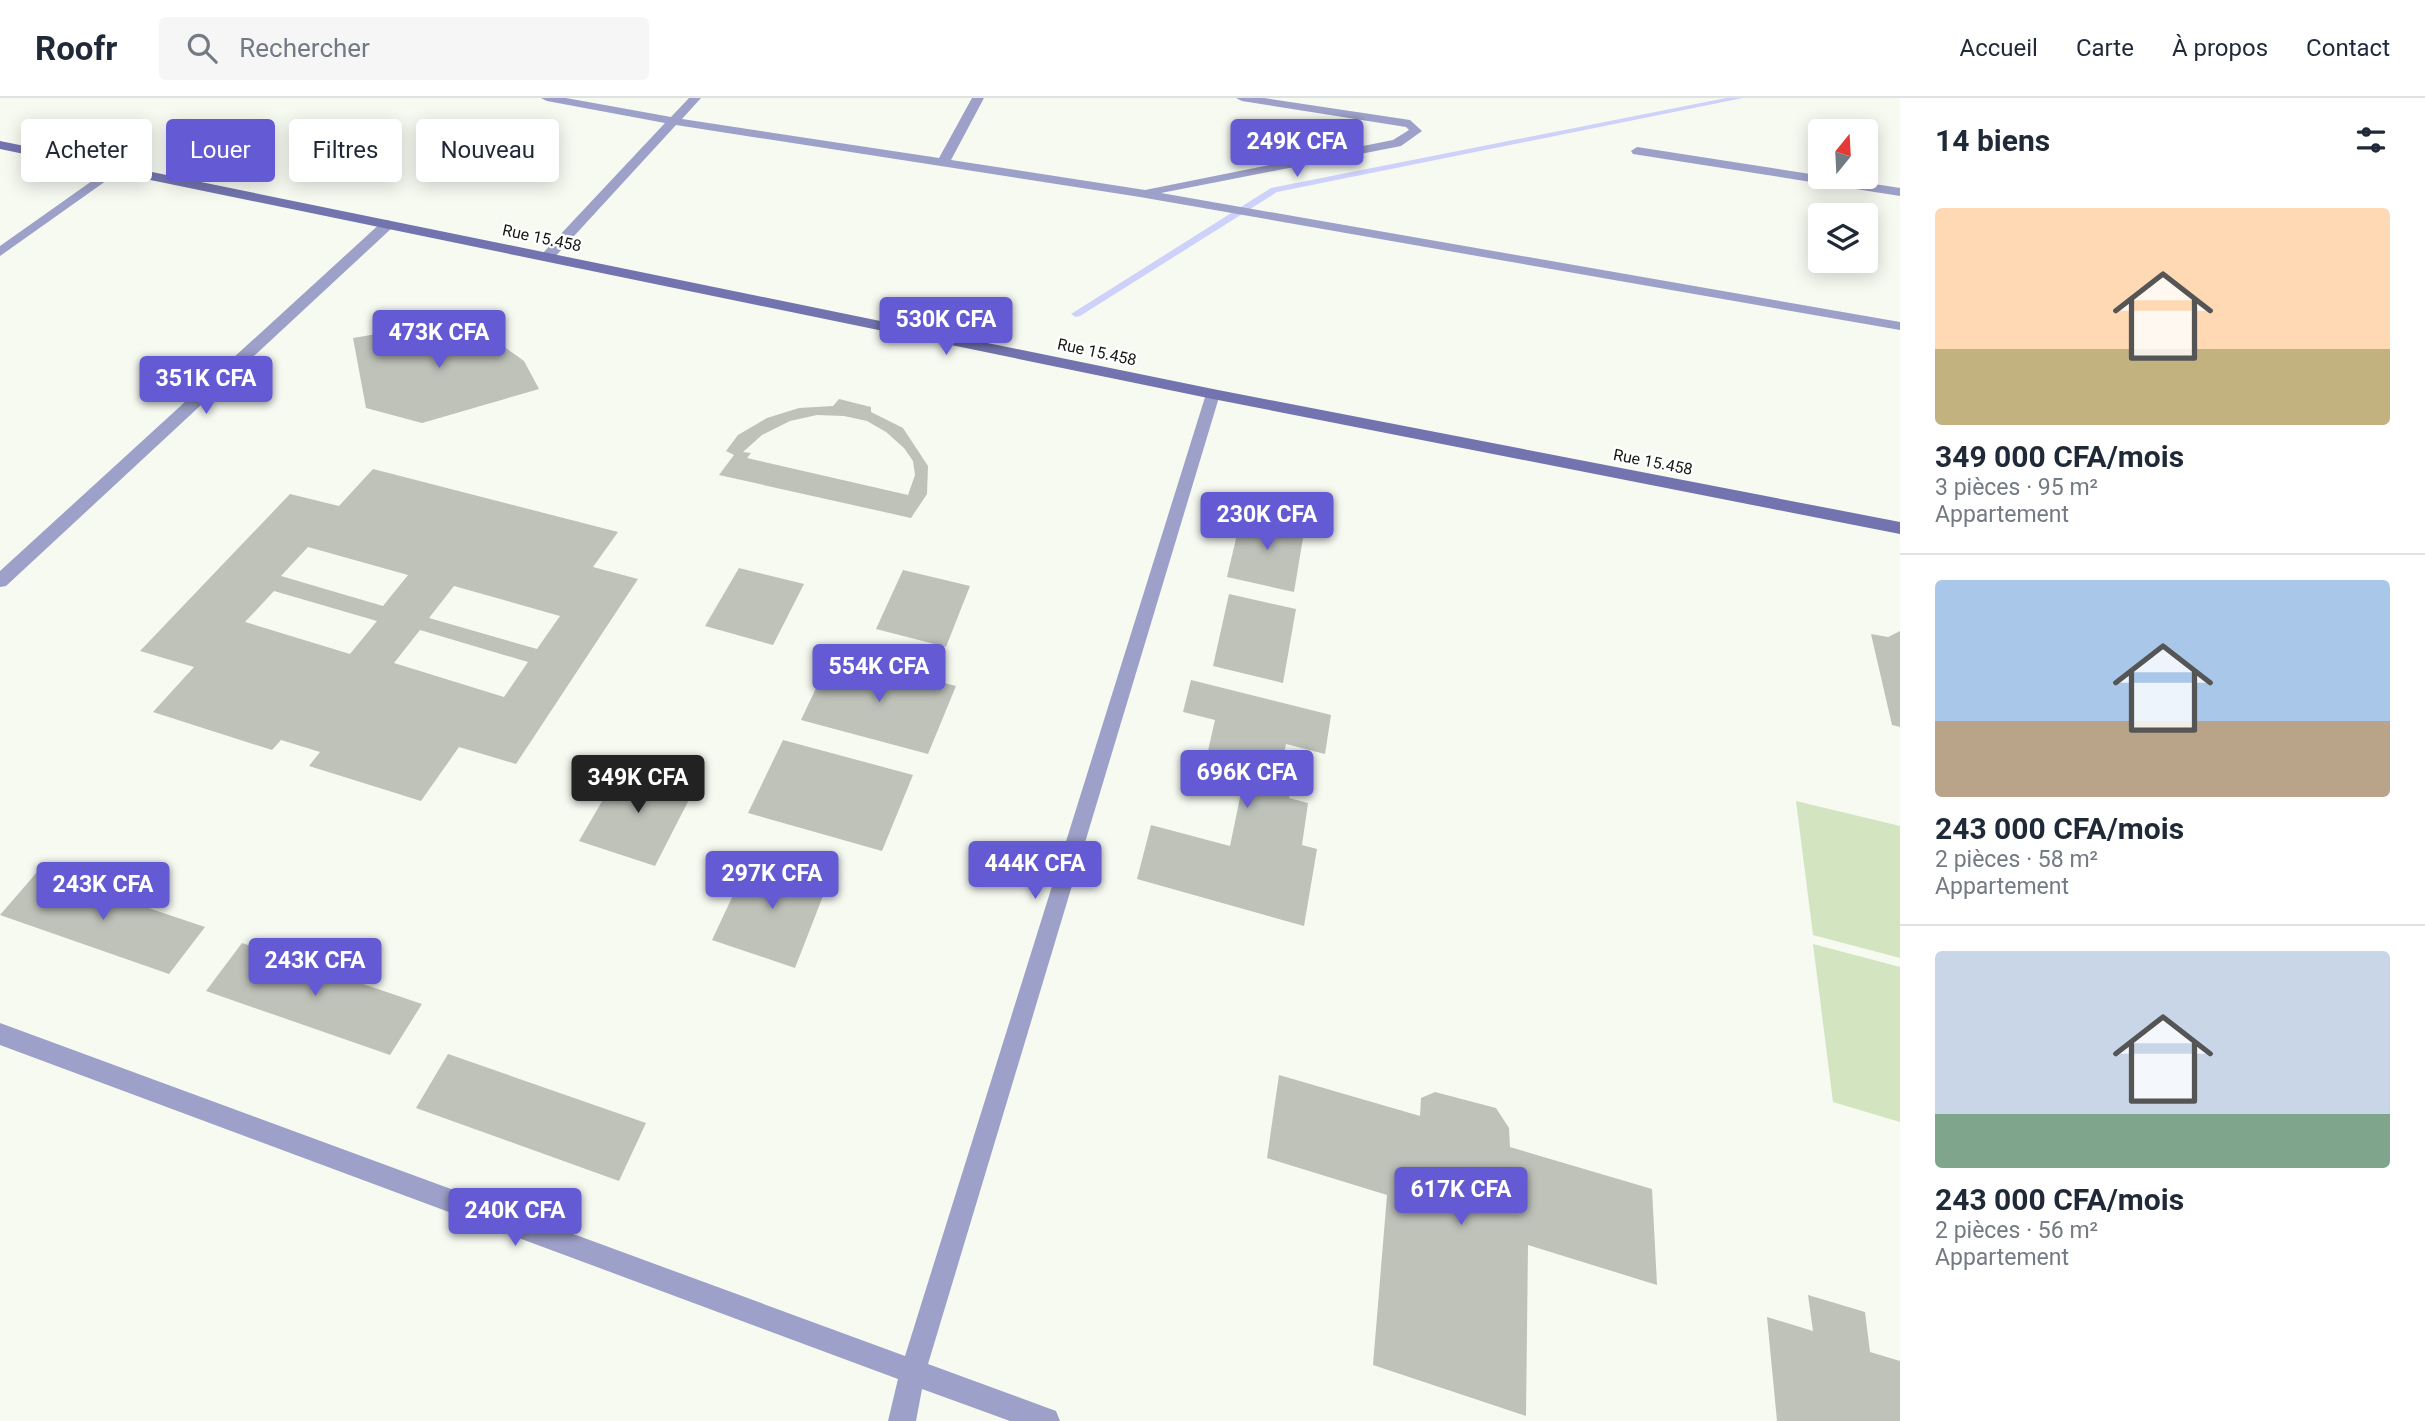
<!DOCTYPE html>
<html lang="fr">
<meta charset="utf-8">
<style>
body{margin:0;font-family:Roboto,sans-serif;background:#f6f6f7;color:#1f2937;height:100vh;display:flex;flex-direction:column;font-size:26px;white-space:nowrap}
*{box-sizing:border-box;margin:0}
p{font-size:23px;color:#747a83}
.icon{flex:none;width:38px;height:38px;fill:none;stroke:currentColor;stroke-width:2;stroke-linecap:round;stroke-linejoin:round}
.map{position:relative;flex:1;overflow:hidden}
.side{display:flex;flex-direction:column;background:#fff;width:525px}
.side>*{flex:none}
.banner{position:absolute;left:21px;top:21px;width:665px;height:63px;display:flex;gap:14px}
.needle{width:46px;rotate:18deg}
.tools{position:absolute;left:1808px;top:21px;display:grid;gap:14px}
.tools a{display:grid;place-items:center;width:70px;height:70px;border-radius:7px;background:#fff;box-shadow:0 4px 18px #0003;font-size:35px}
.price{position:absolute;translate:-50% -60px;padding:0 16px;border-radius:7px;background:#645bd4;color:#fff;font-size:23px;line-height:46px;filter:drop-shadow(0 2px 4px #0008)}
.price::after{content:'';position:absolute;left:50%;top:42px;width:21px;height:16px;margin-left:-10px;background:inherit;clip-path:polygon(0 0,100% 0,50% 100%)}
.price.current{background:#222;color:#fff}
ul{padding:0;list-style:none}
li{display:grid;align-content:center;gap:14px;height:371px;padding:0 35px}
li+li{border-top:2px solid #e0e1e3}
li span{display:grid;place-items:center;height:217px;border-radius:7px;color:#555}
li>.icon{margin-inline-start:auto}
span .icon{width:126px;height:126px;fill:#fffc;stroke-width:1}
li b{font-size:30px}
h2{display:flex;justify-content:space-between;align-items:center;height:84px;padding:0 35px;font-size:30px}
.pill{padding:0 24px;border-radius:7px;background:#fff;box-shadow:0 4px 18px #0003;font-size:24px;line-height:63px}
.pill.current{background:#645bd4;color:#fff}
header{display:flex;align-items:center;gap:42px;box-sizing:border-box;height:98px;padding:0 35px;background:#fff;border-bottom:2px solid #e0e1e3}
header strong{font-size:33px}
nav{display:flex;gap:38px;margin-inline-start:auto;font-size:24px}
.search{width:490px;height:63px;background:#f6f6f7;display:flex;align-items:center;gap:18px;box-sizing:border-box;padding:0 24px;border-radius:7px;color:#747a83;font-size:26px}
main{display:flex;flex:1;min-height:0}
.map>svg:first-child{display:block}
.green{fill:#d3e4c0}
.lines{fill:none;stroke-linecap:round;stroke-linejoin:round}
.stream{fill:#ced1fa;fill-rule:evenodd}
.building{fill:#bec2b9;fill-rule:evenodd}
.minor{fill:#9da0c8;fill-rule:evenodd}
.secondary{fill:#7374af;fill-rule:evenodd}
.labels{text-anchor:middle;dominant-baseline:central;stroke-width:5;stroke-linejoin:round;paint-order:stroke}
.far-street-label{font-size:16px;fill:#161814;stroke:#fff}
</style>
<header>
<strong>Roofr</strong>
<div class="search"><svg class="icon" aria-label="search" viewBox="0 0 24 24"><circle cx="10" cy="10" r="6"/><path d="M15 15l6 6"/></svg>Rechercher</div>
<nav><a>Accueil</a><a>Carte</a><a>À propos</a><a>Contact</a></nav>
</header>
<main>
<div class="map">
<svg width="1900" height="1323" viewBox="0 0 1900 1323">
<rect width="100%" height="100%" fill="#f6faf1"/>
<path class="green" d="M1796,703L1900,728V860L1813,837Z
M1813,846L1900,869V1024L1833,1004Z"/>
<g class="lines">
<path class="stream" d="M1726,0H1743L1277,94L1080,218L1076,219L1071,216L1271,90Z"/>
</g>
<path class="building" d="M488,216L496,243L524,263L539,291L422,325L366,310L353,240L395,233L423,232Z
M839,301L871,309V314L903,330L928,368L927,396L911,420L719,377L734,357L726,353L738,337L767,320L799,310L833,308ZM817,317L844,318L867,323L886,334L904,350L913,363L915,377L908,397L747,360L751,355L743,354L762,337L790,323Z
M373,371L618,434L593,469L638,481L516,666L459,649L421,703L309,668L320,654L281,642L272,652L153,614L194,569L140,553L290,396L339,408ZM308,449L408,477L383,508L281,478ZM454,488L560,518L537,551L429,520ZM274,493L377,523L350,556L245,524ZM420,532L528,564L504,599L394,565Z
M1242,415L1305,428L1294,494L1227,479Z
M739,470L804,486L773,547L705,528Z
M903,472L970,488L946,549L876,531Z
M1229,496L1296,511L1283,585L1213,568Z
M1900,533V629L1892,627L1871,536L1888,539Z
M832,556L956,588L928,656L801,622Z
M1191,582L1331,617L1325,656L1286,646L1281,671L1294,674L1289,700L1308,705L1302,747L1317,751L1304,828L1137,781L1151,727L1230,748L1243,685L1203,675L1215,622L1183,614Z
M783,642L913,677L882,753L748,715Z
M623,667L696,688L655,768L579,743Z
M752,757L830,780L795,870L712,842Z
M38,773L205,829L169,876L0,817Z
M242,845L422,906L390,957L206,893Z
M448,956L646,1025L619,1083L416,1010Z
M1279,977L1420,1018L1421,1000L1435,994L1496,1010L1509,1030L1510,1049L1652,1091L1657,1187L1528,1147L1526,1318L1373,1267L1387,1097L1267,1060Z
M1808,1197L1865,1214L1870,1254L1900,1263V1323H1777L1767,1219L1813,1233Z"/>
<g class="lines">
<path class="minor" d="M541,0H566L671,19L689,0H701L682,21L939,60L972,0H984L951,62L1145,92L1393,42L1409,32L1406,29L1242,3L1236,0H1264L1410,22L1422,33L1401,48L1161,95L1900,224V232L1140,99L676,27L552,162L547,163L540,159L542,156L665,25L547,3Z
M1637,49L1900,90V98L1633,56L1631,53Z
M116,66L120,67V73L0,158V148Z
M388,122L394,126L393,129L6,488L0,489V473L383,123Z
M1213,291L1220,296L928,1266L1056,1313L1060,1323H1010L922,1291L916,1323H888L898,1281L0,947V925L905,1258L1206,296Z"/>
<path class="secondary" d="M0,43L1213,291L1900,424V436L1213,301L0,51Z"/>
</g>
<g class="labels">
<g class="far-street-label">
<text transform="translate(542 140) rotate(12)">Rue 15.458</text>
<text transform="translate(1097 254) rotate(12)">Rue 15.458</text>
<text transform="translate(1653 364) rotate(11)">Rue 15.458</text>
</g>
</g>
</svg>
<div class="tools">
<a><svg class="needle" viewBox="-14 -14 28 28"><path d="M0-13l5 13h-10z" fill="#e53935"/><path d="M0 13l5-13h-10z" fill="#747a83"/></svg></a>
<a><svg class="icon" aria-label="layers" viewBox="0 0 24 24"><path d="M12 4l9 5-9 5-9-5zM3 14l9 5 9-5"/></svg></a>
</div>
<b class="price" style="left:1297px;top:81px">249K CFA</b>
<b class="price" style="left:946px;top:259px">530K CFA</b>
<b class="price" style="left:439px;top:272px">473K CFA</b>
<b class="price" style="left:206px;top:318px">351K CFA</b>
<b class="price" style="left:1267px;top:454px">230K CFA</b>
<b class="price" style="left:879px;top:606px">554K CFA</b>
<b class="price" style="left:1247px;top:712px">696K CFA</b>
<b class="price current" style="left:638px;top:717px">349K CFA</b>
<b class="price" style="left:1035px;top:803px">444K CFA</b>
<b class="price" style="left:772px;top:813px">297K CFA</b>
<b class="price" style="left:103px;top:824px">243K CFA</b>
<b class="price" style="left:315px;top:900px">243K CFA</b>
<b class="price" style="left:1461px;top:1129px">617K CFA</b>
<b class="price" style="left:515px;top:1150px">240K CFA</b>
<div class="banner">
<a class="pill">Acheter</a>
<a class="pill current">Louer</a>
<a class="pill">Filtres</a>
<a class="pill">Nouveau</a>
</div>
</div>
<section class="side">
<h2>14 biens<svg class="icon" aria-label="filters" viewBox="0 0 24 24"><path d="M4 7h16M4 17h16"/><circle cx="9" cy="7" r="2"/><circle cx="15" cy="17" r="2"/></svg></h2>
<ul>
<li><span style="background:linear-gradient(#ffd9b3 65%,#c2b280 0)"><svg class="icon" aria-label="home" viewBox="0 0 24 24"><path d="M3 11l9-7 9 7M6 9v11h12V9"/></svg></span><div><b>349 000 CFA/mois</b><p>3 pièces · 95 m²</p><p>Appartement</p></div></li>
<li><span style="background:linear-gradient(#a9c7e8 65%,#b9a48a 0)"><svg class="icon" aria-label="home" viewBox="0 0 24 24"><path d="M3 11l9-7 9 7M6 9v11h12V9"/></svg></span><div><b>243 000 CFA/mois</b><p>2 pièces · 58 m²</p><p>Appartement</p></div></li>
<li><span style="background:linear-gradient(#c9d6e8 75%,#7fa58c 0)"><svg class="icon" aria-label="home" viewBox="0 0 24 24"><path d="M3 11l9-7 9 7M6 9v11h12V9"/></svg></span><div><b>243 000 CFA/mois</b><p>2 pièces · 56 m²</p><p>Appartement</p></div></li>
</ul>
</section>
</main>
